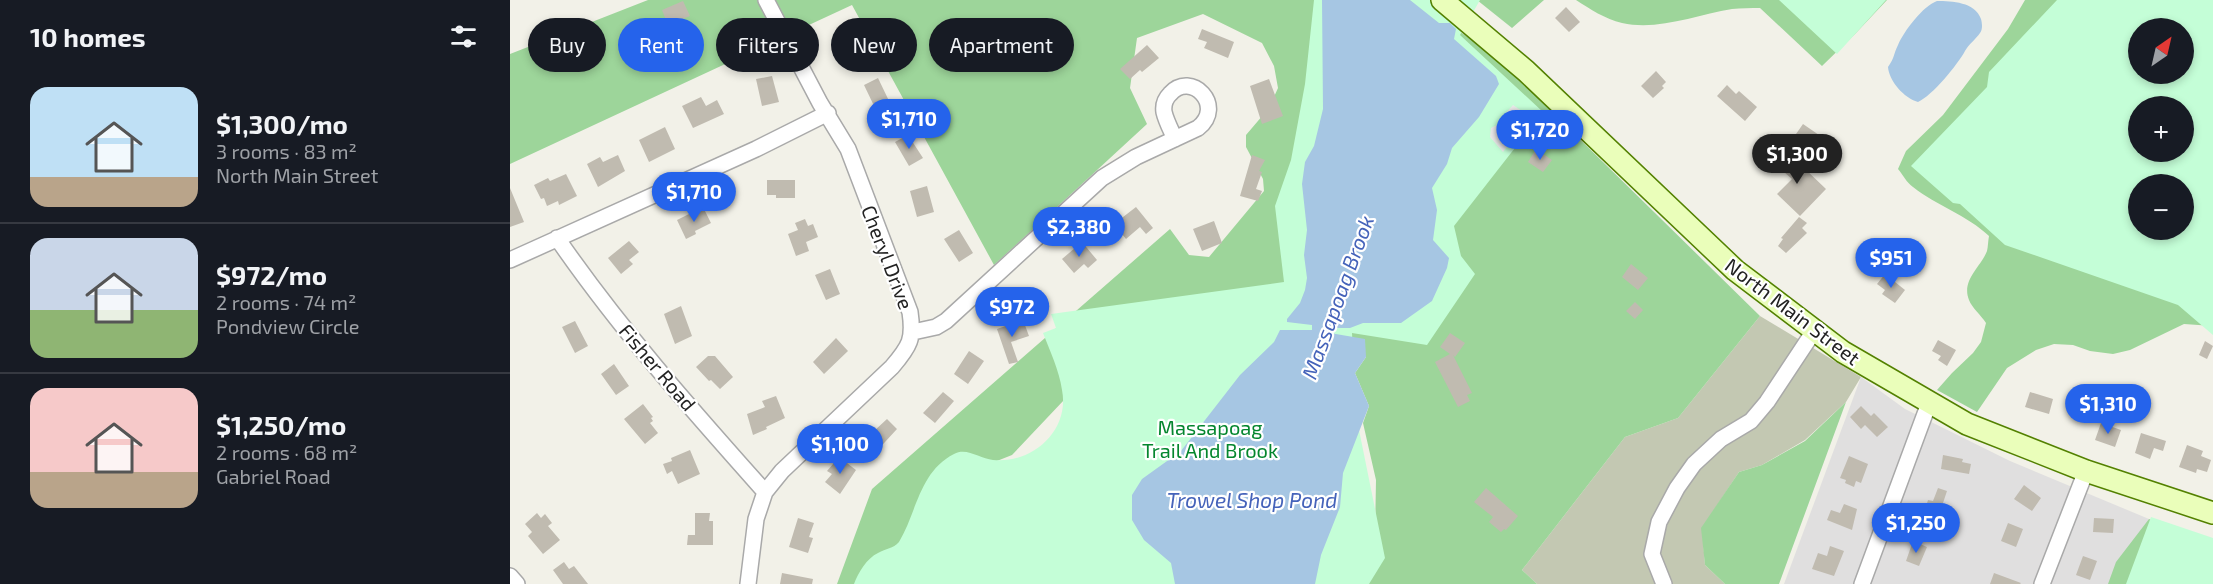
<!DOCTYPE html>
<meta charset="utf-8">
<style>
body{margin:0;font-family:"Exo 2",sans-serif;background:#20242c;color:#f1f3f6;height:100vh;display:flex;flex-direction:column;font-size:22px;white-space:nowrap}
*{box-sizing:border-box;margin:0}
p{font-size:20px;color:#9ea1a6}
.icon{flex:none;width:33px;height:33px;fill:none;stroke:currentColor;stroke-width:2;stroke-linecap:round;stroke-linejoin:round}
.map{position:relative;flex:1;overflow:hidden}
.sheet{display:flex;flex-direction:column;background:#171b24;width:510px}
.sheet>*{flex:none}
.top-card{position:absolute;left:18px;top:18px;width:570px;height:54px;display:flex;gap:12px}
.needle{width:39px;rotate:34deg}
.buttons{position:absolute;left:1618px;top:18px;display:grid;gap:12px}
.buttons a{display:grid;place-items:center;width:66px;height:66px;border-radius:50%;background:#171b24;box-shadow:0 3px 9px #0003;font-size:30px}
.price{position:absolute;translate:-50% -51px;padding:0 14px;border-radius:21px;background:#2563eb;color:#fff;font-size:20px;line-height:39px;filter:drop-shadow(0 2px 3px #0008)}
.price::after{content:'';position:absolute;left:50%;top:36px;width:18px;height:14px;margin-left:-9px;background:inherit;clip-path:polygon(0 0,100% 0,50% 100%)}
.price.active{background:#222;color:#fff}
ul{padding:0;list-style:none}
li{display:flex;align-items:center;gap:18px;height:150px;padding:0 30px}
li+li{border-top:2px solid #363941}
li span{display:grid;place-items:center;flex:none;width:168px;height:120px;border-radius:18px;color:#555}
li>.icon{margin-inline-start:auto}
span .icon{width:72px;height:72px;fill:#fffc;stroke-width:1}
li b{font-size:26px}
h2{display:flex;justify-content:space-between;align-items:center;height:72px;padding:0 30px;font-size:26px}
.pill{padding:0 21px;border-radius:27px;background:#171b24;box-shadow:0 3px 9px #0003;font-size:21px;line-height:54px}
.pill.active{background:#2563eb;color:#fff}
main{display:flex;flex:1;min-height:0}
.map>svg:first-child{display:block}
.residential{fill:#e0dfdf}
.construction{fill:#c3c8b2}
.forest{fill:#9dd59a;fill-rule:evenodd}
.park{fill:#c4fed7;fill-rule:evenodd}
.parking{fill:#eaeaea}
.water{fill:#a6c6e3}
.building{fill:#c0bbb0}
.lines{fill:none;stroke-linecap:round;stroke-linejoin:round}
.minor-casing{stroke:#a9a9a9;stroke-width:18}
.secondary-casing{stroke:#538100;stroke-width:24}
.minor{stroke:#fff;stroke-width:15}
.secondary{stroke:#eafeba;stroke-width:21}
.labels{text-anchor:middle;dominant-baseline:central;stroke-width:4.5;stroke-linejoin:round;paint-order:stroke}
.street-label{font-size:20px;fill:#222;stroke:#fff}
.park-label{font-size:20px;fill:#04862e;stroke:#fff}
.water-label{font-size:21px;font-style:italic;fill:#4563ba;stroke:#fff}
</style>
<main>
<section class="sheet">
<h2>10 homes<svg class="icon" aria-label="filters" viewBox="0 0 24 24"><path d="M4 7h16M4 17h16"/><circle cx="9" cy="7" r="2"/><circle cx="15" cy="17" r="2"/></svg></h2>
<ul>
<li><span style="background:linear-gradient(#bfe0f5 75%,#b9a48a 0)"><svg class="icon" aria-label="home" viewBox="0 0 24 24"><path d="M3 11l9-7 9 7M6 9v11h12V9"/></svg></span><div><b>$1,300/mo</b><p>3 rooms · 83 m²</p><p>North Main Street</p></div></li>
<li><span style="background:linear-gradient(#c9d6e8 60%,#8fb573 0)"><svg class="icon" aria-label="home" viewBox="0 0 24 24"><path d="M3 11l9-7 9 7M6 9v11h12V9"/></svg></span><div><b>$972/mo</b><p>2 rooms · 74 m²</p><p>Pondview Circle</p></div></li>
<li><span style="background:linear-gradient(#f6c9c9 70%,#b9a48a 0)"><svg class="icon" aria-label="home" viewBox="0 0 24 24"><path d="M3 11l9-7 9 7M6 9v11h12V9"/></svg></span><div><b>$1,250/mo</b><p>2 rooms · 68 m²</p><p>Gabriel Road</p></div></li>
</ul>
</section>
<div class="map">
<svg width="1703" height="584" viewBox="0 0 1703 584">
<rect width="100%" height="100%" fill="#f2f1e8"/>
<path class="residential" d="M1351,377L1395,409L1500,461L1639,519L1615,584H1274Z"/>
<path class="construction" d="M1250,316L1351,377L1336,402L1295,440L1252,465L1229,472L1192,528L1195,565L1215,584H1027L1012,570L1115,437L1168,418Z"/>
<path class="forest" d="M138,0H812L797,278L554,400L502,455L449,476L382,584H327L362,489L660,229L679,255L699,257L754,191L753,179L736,147V135L759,108L768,88L764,66L752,43L693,14L627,38L620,88L637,124L484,265L342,5L0,164V54Z
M967,0H1034L1002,28Z
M1066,0H1377L1345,34L1312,66L1250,8C1241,8 1231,8 1222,9C1186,15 1148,31 1112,23C1095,19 1080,9 1066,0Z
M1515,0H1703V326L1674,324L1620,350L1603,354L1580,351L1563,345L1544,344L1526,350L1497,368L1467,412L1427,390L1442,373L1463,353L1471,342L1476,323C1471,315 1462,308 1459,300C1451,280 1471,267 1477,251C1478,247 1478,241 1479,236C1457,215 1427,206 1403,187C1397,183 1393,175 1388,169L1396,151L1433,115L1498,29ZM1629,28H1674V74H1629ZM1629,106H1674V152H1629ZM1629,184H1674V230H1629Z
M946,29L985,56L1250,316L1168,418L1115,437L1012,570L1027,584H824L865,536L866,480L853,423L859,406L845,373L856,357L820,333Z
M1336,402L1269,584H1215L1195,565L1191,528L1229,472L1252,465L1295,441Z
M1639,519L1703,539V584H1598L1606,562Z"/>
<path class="park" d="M804,0H970L950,35L1033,112L944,226L951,256L965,274L917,345L842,333L847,420L875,558L859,584H344C348,573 357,558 368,553C376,548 383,549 389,542C407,512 409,472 444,454C457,447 470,459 483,460C522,464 560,431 552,390C549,370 540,351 533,333L546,328L541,314L774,282L765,206L781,160L795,84Z
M1269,0H1376L1327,54Z
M1547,0H1703V335L1668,305L1495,245L1450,204L1443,203L1401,166L1477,87L1479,72ZM1674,28V74H1629V28ZM1674,106V152H1629V106ZM1674,184V230H1629V184Z
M1641,517L1703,538V584H1616Z"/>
<path class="parking" d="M1003,105L1021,117L993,152L980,137L981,128L991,123L995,114Z"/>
<path class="water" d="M812,0H900L929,23H940L946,29L944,39L986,76L989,84L969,117L942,148L937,164L922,188L927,210L923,240L939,258L937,268L922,301L891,323H853L840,328H821L820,333L855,339L856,357L845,373L859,406L833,473L830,507L811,555L805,584H665L661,563L634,540L622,520V495L632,479L671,451L730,375L764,342L770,330H802V325L777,322V319L790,303L795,290L797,278L794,255L797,230L792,184L795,162L804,146L813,109Z
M1427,1C1442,1 1465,2 1471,19C1472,23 1473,29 1470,33C1466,39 1459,44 1455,51C1448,64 1422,96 1408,102C1394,98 1379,81 1378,67C1385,57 1383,55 1388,45C1394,31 1413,6 1427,1Z"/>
<path class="building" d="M173,1L180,16L158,25L152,10Z
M1056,7L1070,22L1059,32L1045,18Z
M339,19L358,48L347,56L326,28Z
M692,29L724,42L718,58L694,48L697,42L688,39Z
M637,45L649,58L632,72L630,70L620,79L610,69Z
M1146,71L1156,82L1152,86L1154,88L1143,98L1131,86Z
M262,76L269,102L252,106L246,79Z
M368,78L380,103L366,110L354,85Z
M759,79L773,116L752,124L740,86Z
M1217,85L1226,94L1229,91L1247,107L1235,121L1207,96Z
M191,97L196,106L207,100L214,114L183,128L172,106Z
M1293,124L1309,135L1302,146L1286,134Z
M155,127L165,149L139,162L129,140Z
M398,135L413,158L399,166L385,142Z
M1026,149L1042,160L1033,172L1018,162Z
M1267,149L1291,169L1293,167L1316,189L1290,216L1267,194L1282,179L1259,159Z
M108,155L115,171L88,187L77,164L90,157L93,162Z
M742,155L755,160L749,171L752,172L746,189L752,191L748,201L730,196Z
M56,174L67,196L49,205L48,201L37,206L34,198L31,199L24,185L38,178L40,181Z
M257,180H285V198H266V195H257Z
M417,186L424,212L407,217L400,191Z
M0,188L14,222L0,227Z
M626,207L643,228L636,234L630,227L616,239L604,224Z
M194,209L201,223L185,231L186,234L176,239L167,220L187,210L188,212Z
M1289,217L1297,223L1292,228L1297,233L1276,253L1268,246L1273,239L1271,238Z
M295,219L298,226L303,224L308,237L296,242L299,251L286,256L278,234L288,230L285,223Z
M704,221L712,243L692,251L683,229Z
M449,230L463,253L449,262L434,239Z
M119,241L129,252L119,260L123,264L111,274L98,258Z
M572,242L587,260L578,268L574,264L564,273L552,259Z
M1121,264L1138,278L1128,290L1112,277Z
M320,269L330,294L316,300L305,275Z
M1375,274L1395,290L1385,303L1372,294L1375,290L1367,284Z
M1125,302L1133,310L1125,319L1116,311Z
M171,306L182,336L165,344L154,314Z
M513,320L519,336L501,342L508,362L499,364L487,329Z
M65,321L78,346L65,353L52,327Z
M940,333L955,343L945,357L943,355L962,393L957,395L960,401L948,407L925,362L940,354L930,347Z
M326,338L338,351L314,374L303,362Z
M1428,340L1446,350L1437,366L1428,360L1431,356L1422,351Z
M1695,341L1703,346L1697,359L1689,355Z
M459,351L474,361L458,384L444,374Z
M198,356H205L223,377L210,389L201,380L199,381L186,367Z
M104,364L119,386L106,395L91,374Z
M433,392L444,401L425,423L413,413Z
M1520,392L1543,399L1539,414L1515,407Z
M266,396L275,418L256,427L257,429L243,435L237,414L255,407L252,401Z
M133,404L143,417L141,418L143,421L140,423L148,433L135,444L114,419Z
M1351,406L1361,416L1364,413L1378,427L1367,437L1355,425L1351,429L1340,417Z
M377,419L387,429L363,455L351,443Z
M1591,423L1611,430L1605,447L1585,440Z
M1631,433L1656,441L1653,451L1644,448L1640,459L1625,453Z
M1677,445L1693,451L1691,456L1701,460L1697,472L1687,469L1686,473L1669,467Z
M180,450L190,474L168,484L162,471L157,474L153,464L162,461L161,458Z
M1433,455L1453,459L1452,462L1461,464L1459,474L1431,469Z
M1339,456L1358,464L1351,483L1346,481L1344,487L1335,483L1336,480L1330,478Z
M329,457L346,470L330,494L315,482L322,474L317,471Z
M1514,485L1531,498L1522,511L1504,499Z
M976,488L1008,516L996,530L994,529L991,532L979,522L983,517L964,502Z
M1428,488L1437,491L1426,524L1412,519L1418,500L1423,501Z
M1334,504L1347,509L1342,530L1317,520L1321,510L1330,513Z
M27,513L31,518L35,514L42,523L38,526L50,540L33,554L18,536L22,532L15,524Z
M185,513H200L199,521H203V545H177L178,535H185Z
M288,518L304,523L299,537L303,538L298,553L279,547Z
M1584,518L1604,519L1603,533L1583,532Z
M1498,523L1513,529L1506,547L1491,541Z
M1403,541L1417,547L1409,566L1396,561Z
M1320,546L1334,551L1324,576L1302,569L1308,553L1317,556Z
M1573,556L1587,561L1580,580L1566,575Z
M54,562L59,569L64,566L78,584H53L43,570Z
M272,573L303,579L302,584H270Z
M1484,573L1511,583L1510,584H1480Z"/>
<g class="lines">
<g class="minor-casing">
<path id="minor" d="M47,238C109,328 182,410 255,492
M0,260L246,149L318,113
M403,332L426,327L436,321L592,178L626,157L688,128C716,106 681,70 660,94C655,99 653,105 654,112C656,121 661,130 665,139
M0,576L7,584
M238,584L246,519L255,492L272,471L382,367C400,346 404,339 400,312L338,149L310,103L256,0
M1154,584L1142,554L1149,522L1167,488L1184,464L1211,439L1241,421L1257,402L1304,331
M1352,584L1419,403
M1532,584L1576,471"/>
</g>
<g class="secondary-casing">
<path id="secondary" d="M932,0L1016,71L1225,270L1333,352L1457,424L1576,471L1703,513"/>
</g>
<use href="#minor" class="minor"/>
<use href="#secondary" class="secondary"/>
</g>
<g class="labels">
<g class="street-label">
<text transform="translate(378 257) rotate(69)">Cheryl Drive</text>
<text transform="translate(1283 311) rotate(37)">North Main Street</text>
<text transform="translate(148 367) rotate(50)">Fisher Road</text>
</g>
<g class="park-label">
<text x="700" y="427">Massapoag<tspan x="700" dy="23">Trail And Brook</tspan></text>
</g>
<g class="water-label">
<text transform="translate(827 297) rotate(-70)">Massapoag Brook</text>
<text x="742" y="499">Trowel Shop Pond</text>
</g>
</g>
</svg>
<div class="buttons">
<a><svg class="needle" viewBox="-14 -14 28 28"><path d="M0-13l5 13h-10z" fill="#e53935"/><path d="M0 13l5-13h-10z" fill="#9ea1a6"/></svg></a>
<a>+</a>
<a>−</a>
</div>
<b class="price" style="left:399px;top:150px">$1,710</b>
<b class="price" style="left:1030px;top:161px">$1,720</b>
<b class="price active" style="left:1287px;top:185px">$1,300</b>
<b class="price" style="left:184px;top:223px">$1,710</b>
<b class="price" style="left:569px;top:258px">$2,380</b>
<b class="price" style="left:1381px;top:289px">$951</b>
<b class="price" style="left:502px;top:338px">$972</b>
<b class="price" style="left:1598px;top:435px">$1,310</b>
<b class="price" style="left:330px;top:475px">$1,100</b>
<b class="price" style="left:1406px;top:554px">$1,250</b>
<div class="top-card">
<a class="pill">Buy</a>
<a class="pill active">Rent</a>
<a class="pill">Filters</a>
<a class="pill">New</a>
<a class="pill">Apartment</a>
</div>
</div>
</main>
